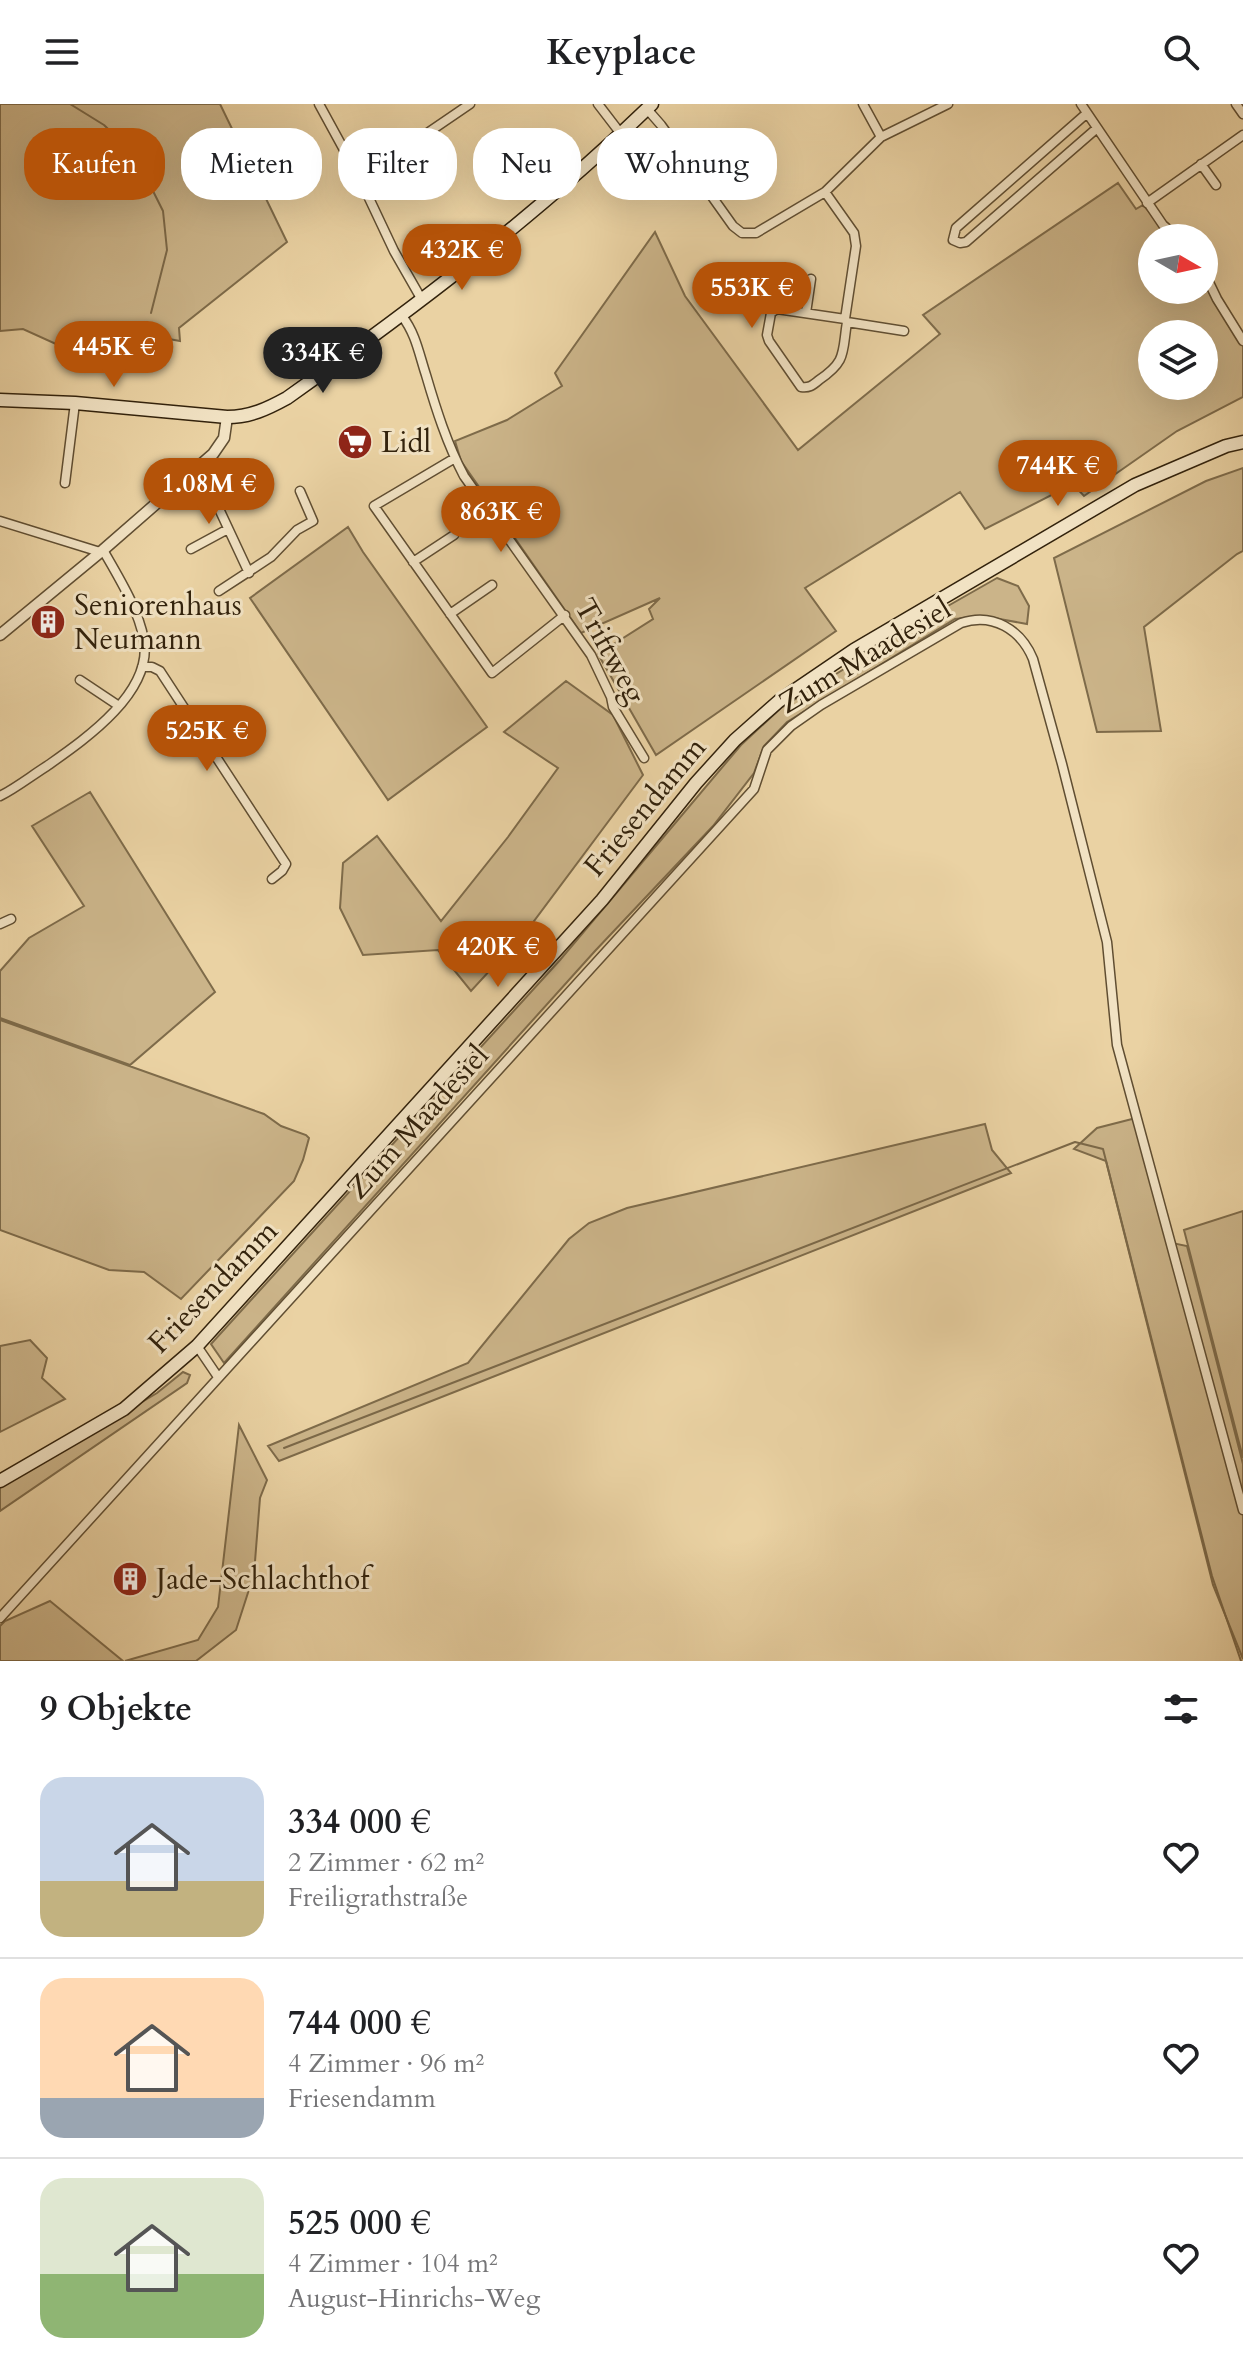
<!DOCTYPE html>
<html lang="de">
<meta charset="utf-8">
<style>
body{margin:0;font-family:Cardo,serif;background:#f6f6f6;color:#202124;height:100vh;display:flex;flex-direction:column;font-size:30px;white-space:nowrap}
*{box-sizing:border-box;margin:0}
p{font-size:26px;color:#757577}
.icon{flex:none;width:44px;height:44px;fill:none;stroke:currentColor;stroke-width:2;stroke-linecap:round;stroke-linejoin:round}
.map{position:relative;height:1557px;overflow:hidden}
.details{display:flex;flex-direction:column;background:#fff;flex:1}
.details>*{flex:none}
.banner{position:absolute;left:24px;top:24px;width:800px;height:72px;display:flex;gap:16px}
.needle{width:52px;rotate:99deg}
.tools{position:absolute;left:1138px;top:120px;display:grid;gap:16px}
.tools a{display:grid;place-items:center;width:80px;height:80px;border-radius:50%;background:#fff;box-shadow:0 8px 32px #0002;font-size:40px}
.price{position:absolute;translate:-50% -68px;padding:0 18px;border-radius:28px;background:#b45309;color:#fff;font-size:26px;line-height:52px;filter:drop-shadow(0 2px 4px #0008)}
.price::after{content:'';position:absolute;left:50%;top:48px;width:24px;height:18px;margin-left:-12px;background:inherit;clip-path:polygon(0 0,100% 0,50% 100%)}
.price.current{background:#222;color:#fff}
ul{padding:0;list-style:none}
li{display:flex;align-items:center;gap:24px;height:200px;padding:0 40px}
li+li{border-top:2px solid #e0e0e0}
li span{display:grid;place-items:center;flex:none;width:224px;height:160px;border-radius:24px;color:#555}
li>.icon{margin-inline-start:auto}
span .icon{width:96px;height:96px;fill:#fffc;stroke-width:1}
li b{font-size:34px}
h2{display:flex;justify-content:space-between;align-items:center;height:96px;padding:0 40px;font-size:34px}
.chip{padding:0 28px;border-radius:32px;background:#fff;box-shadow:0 8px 32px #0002;font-size:28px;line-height:72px}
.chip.current{background:#b45309;color:#fff}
header{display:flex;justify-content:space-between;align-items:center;height:104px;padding:0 40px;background:#fff;font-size:36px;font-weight:700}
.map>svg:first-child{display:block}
.green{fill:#cbb489;stroke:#7e6b4a;stroke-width:2;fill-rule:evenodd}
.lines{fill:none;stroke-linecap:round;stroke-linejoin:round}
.stream{stroke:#7b6848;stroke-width:2}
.minor-casing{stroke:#604e32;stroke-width:11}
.tertiary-casing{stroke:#604e32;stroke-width:13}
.secondary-casing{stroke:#32220c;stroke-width:15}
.minor{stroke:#f1e2c3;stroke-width:8}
.tertiary{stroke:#f1e2c3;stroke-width:10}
.secondary{stroke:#f1e2c3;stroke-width:12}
.labels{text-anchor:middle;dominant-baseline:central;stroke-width:6;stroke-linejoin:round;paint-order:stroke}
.poi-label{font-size:30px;fill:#32220c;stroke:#f1e2c3;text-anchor:start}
.street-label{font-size:30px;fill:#32220c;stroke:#f1e2c3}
</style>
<header><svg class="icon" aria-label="menu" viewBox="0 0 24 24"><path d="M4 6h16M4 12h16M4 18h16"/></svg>Keyplace<svg class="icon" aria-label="search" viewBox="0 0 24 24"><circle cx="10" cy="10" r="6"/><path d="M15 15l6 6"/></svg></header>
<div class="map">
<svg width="1243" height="1557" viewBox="0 0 1243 1557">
<rect width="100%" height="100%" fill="#ead2a3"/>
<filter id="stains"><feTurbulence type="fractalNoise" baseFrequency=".0025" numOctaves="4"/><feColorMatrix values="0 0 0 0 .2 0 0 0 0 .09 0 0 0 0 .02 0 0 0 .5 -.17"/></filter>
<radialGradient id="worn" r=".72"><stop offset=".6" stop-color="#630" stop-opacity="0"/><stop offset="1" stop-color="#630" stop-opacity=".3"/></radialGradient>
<path class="green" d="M0,0H220L287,138L179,224L180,237L158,233L141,219L131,256L67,245L23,225L0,227Z
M1118,79L1136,105L1143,101L1174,134H1152V186H1204V177L1243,242V293L1177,327L1084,392L1073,380L985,425L960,388L805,484L836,527L656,651L598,550L653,515L649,505L660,494L581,529L461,357L455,337L507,316L562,282L555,269L655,128L685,192L798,346L940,230L923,211ZM1152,230H1204V282H1152Z
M1243,364V447L1237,450L1144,523L1161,627L1097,628L1054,454L1206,377Z
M348,423L363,448L487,623L388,696L250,494Z
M997,474L1018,482L1029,502L1027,520L983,512L955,515L787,618L764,642L754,669L713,722L595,847L224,1259L211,1240L560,856L741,641L781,604L925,515Z
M566,577L613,611L643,671L528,825L471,887L438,846L363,851L340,804L343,759L377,732L441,817L508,733L558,664L504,628Z
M90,688L215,888L130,961L0,914V867L29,834L84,802L32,722Z
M0,916L264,1010L281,1022L306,1031L309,1034L303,1056L294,1077L181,1195L144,1168L109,1166L0,1126Z
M1136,1014L1167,1138L1187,1142L1243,1360V1555L1213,1481L1106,1057L1074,1045L1097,1024Z
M985,1020L992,1046L1011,1069L279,1357L268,1342L468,1259L569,1135L589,1119L627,1104Z
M1243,1107V1354L1184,1126Z
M30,1236L47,1254L42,1274L65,1295L0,1328V1242Z
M183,1268L190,1271L187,1279L0,1407V1383L157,1289Z
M239,1321L267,1376L260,1394L254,1470L236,1526L196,1557H125L198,1536L218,1503Z
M50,1497L123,1557H0V1522L5,1517Z"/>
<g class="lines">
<path class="stream" d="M70,0L104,21L135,51L163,107L167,146L151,209
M284,1344L1075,1038L1103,1045L1212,1472L1241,1557"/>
<g class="minor-casing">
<path id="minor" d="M319,0L360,75L394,147L422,196
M598,0L621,30
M863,0L881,33
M1081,0L1163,121L1178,134
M1236,0L1243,10
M647,5L661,21L733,122L742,129H756L825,88L881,33L948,0
M1086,10L956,124L953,136L960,139L966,138L1096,25
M1201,60L1216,81
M360,75L470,0
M825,88L854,129L856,142L845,215L777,205L771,209L767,231L769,237L801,283C809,284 812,282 819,276C847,257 842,249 847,218L845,215
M1147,99L1243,31
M1204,168L1217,195L1243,237
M806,209L811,175
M402,212C416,230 419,250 426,271C436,305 447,340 464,372L591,551L611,593L613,603L644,654
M847,218L904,227
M455,354L374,402L492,569L565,511
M199,362L249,469
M65,379L75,299
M0,417L100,448
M191,445L228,425
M413,458L454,431
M219,487L271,453L297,426L313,417L300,387
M450,510L492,481
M142,563H152L160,567L286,760L282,767L272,775
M80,576L119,602
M0,692C16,684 31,672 47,662C84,636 153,589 144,536C138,504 119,474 103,446
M0,820L11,815
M197,1242L218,1273
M0,1514L754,685L767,646L791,622L821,601L961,519C993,508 1021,526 1033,555L1062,660L1107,838L1117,941L1243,1406"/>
</g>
<g class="tertiary-casing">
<path id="tertiary" d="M0,531L103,446L213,350L224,334L227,313"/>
</g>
<g class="secondary-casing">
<path id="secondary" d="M0,296L75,299L227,313C250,313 267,305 287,294C414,204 540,109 652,0
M0,1377L124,1305L197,1242L602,796L696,679L735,636L779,597L854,546L1135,381L1226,342L1243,338"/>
</g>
<use href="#minor" class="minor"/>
<use href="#tertiary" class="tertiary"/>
<use href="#secondary" class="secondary"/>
</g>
<defs>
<g id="supermarket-disc" transform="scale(1.8)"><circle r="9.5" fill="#8f2418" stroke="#f1e2c3"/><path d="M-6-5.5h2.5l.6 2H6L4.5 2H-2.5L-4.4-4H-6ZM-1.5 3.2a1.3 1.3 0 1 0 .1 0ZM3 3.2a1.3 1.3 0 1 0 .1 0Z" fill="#fff"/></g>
<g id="building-disc" transform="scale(1.8)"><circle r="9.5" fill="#8f2418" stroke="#f1e2c3"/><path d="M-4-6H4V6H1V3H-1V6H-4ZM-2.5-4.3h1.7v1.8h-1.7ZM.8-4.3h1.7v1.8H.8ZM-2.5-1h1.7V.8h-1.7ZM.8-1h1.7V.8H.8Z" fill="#fff"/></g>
</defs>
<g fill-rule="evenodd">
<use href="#supermarket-disc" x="355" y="338"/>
<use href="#building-disc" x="48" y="518"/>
<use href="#building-disc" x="130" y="1475"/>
</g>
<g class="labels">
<g class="poi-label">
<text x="381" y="338">Lidl</text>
<text x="74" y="501">Seniorenhaus<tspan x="74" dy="34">Neumann</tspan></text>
<text x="156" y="1475">Jade-Schlachthof</text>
</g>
<g class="street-label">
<text transform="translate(610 547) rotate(61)">Triftweg</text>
<text transform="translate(865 552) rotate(-31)">Zum Maadesiel</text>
<text transform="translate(645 703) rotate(-50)">Friesendamm</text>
<text transform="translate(418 1018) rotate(-48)">Zum Maadesiel</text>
<text transform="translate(213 1183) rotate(-46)">Friesendamm</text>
</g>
</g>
<rect width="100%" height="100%" filter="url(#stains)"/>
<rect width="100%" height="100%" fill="url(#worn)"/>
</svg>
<div class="tools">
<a><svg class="needle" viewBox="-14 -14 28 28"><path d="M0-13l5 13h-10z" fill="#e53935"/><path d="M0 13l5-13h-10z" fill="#757577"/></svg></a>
<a><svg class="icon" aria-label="layers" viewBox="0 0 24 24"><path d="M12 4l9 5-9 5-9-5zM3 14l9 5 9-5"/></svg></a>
</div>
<b class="price" style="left:462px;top:188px">432K €</b>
<b class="price" style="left:752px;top:226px">553K €</b>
<b class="price" style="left:114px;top:285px">445K €</b>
<b class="price current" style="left:323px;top:291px">334K €</b>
<b class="price" style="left:1058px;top:404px">744K €</b>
<b class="price" style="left:209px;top:422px">1.08M €</b>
<b class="price" style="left:501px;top:450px">863K €</b>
<b class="price" style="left:207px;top:669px">525K €</b>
<b class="price" style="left:498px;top:885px">420K €</b>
<div class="banner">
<a class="chip current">Kaufen</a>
<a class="chip">Mieten</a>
<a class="chip">Filter</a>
<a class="chip">Neu</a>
<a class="chip">Wohnung</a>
</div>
</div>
<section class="details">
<h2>9 Objekte<svg class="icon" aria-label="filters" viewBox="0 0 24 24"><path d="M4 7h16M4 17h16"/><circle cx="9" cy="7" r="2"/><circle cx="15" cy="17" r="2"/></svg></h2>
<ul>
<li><span style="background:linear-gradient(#c9d6e8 65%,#c2b280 0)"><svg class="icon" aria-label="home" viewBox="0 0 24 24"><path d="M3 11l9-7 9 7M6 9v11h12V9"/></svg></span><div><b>334 000 €</b><p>2 Zimmer · 62 m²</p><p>Freiligrathstraße</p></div><svg class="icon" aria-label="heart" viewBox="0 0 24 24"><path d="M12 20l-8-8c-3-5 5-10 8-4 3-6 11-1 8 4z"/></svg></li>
<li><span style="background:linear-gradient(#ffd9b3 75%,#9aa5b1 0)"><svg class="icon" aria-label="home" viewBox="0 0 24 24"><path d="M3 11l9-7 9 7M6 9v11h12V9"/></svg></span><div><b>744 000 €</b><p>4 Zimmer · 96 m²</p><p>Friesendamm</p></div><svg class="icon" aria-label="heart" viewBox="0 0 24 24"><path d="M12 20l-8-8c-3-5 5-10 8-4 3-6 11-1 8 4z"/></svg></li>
<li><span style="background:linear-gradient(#dfe7d0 60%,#8fb573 0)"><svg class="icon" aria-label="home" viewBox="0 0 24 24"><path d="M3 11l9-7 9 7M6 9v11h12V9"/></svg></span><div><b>525 000 €</b><p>4 Zimmer · 104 m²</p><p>August-Hinrichs-Weg</p></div><svg class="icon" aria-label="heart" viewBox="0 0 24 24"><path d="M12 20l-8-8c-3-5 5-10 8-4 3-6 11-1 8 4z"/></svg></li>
</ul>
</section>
